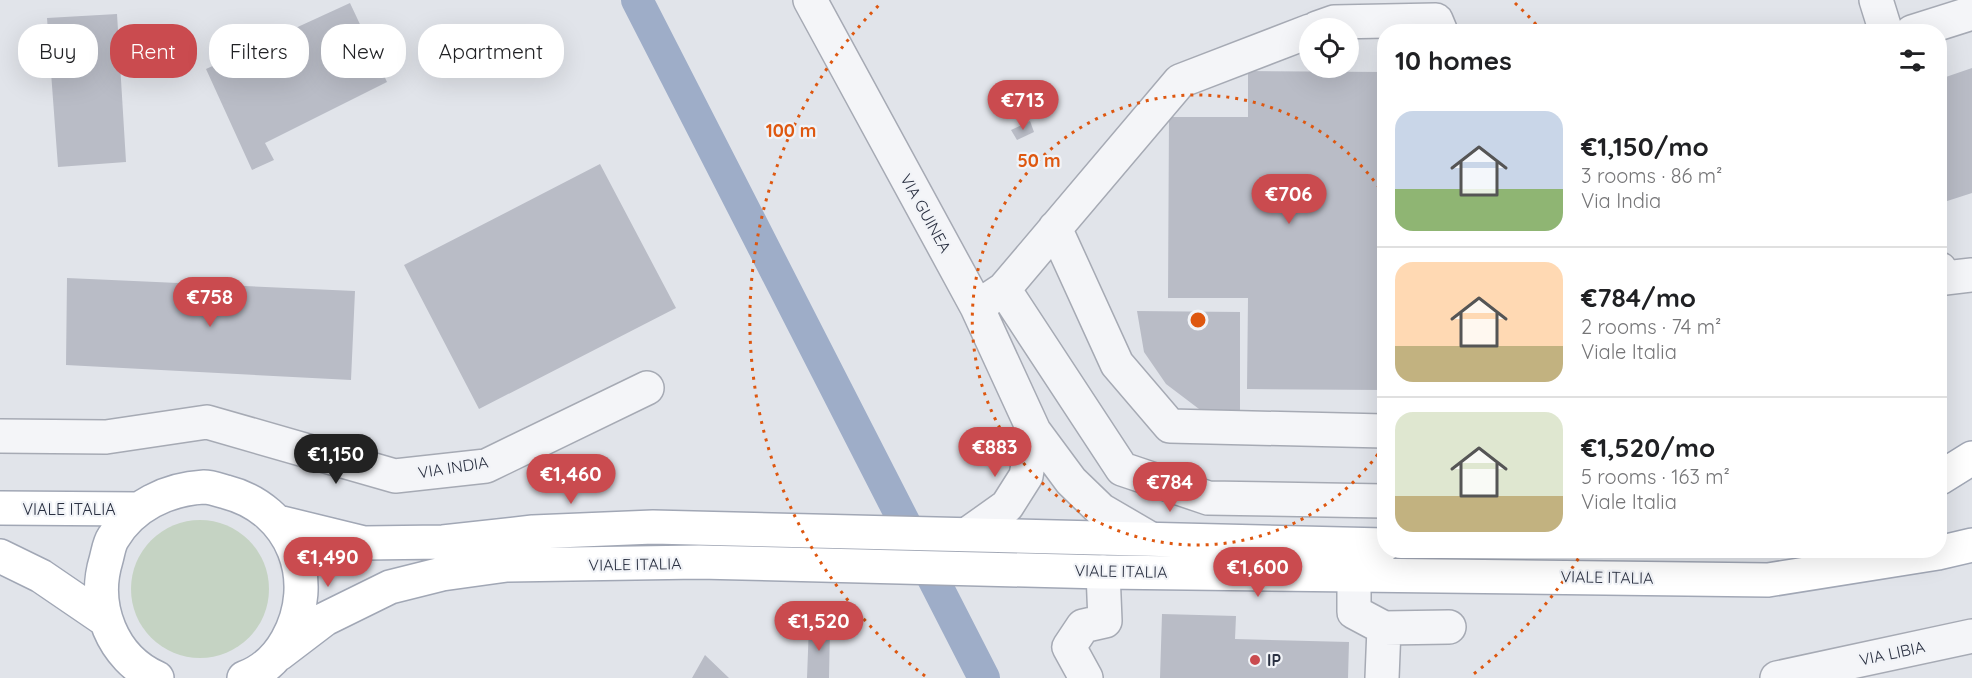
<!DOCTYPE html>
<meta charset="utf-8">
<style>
body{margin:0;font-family:Quicksand,sans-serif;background:#f6f6f6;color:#202124;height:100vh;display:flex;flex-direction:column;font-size:22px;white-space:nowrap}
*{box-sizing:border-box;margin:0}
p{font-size:20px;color:#757577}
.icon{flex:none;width:33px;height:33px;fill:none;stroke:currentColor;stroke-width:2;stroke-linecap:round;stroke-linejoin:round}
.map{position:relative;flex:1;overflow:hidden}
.details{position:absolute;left:1377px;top:24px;width:570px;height:534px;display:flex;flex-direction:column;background:#fff;border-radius:24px;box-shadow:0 6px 24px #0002}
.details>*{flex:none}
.guide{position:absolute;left:18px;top:24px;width:570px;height:54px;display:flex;gap:12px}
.controls{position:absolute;left:1299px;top:18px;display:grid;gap:12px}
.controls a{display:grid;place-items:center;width:60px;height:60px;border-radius:50%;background:#fff;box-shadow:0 6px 24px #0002;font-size:30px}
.price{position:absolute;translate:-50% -51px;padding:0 14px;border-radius:21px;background:#ca4b4f;color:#fff;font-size:20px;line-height:39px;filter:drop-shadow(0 2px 3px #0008)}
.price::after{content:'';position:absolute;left:50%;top:36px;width:18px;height:14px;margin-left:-9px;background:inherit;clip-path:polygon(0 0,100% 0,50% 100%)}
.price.on{background:#222;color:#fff}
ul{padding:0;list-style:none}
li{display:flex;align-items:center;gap:18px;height:150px;padding:0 18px}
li+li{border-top:2px solid #e0e0e0}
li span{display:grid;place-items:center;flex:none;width:168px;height:120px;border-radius:18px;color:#555}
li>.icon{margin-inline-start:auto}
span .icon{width:72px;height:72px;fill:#fffc;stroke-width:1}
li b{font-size:26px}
h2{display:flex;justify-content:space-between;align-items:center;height:72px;padding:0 18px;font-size:26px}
.chip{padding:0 21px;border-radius:24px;background:#fff;box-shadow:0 6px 24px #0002;font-size:21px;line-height:54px}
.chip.on{background:#ca4b4f;color:#fff}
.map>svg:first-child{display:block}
.green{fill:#c5d3c3}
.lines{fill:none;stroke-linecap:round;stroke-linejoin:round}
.canal{stroke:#9eadc8;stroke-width:32}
.building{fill:#b9bcc6}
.minor-casing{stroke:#a6aab4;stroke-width:36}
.major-casing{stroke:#a1a7b5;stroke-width:36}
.minor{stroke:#f4f5f8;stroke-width:33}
.major{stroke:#fff;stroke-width:33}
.ring{fill:none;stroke:#de570f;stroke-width:3;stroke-dasharray:3 6}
.poi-dot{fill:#ca4b4f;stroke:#f1f3f7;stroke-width:2}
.labels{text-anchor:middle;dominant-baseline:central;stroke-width:4.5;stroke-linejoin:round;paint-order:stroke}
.street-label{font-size:16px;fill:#2a3041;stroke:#f1f3f7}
.poi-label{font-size:16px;font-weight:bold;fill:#2a3041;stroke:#f1f3f7;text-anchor:start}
.centre{fill:#de570f;stroke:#f1f3f7;stroke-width:3}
.ring-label{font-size:18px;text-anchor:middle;font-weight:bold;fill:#de570f;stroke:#f1f3f7;stroke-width:4.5;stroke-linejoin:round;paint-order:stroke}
</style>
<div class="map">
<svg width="1972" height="678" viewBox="0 0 1972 678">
<rect width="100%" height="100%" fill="#e1e4ea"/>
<path class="green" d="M131 589a69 69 0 1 1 138 0a69 69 0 1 1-138 0Z"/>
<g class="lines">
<path class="canal" d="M637,0L984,678"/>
</g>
<path class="building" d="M350,3L387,82L265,143L274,160L252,170L206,69Z
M117,14L126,162L58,167L47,18Z
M1972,68V193L1941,203L1940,79Z
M1248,71L1384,72V390L1247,389L1248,298H1168L1169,117H1248Z
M1030,121L1034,132L1017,140L1011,130Z
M600,164L676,308L479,409L404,265Z
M67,278L355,291L351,380L66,365Z
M1137,311L1240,312V417L1203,412L1166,384L1144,352Z
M1162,614L1236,616L1235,639L1349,642L1348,678H1160Z
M809,625L830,626L829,678H807Z
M705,655L729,678H692Z"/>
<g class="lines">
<g class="minor-casing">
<path id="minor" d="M810,0L977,307L1034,431L1071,481L1101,510L1149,538
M1876,0L1886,32
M1317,28L1334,22L1436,20L1441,32
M1912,32L1972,13
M1055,228L1117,364L1170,426L1384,431
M1940,269L1945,278L1972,275
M1004,289L1122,469L1208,498L1384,501
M986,301L1004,289L1180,81L1310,31
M0,436L106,437L207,422L395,476L486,466L647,388
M969,533L1007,506L1026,476L1034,431
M1354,573V612L1384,628L1382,678
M1384,628L1449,627
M1086,678L1069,647L1083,626L1105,621L1103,572
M1777,678L1972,636"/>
</g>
<g class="major-casing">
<path id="major" d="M1940,478L1972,458
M0,508L138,509
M278,522L364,543L443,542L533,532L653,527L1384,545
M0,556L41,576L104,619
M279,654L325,619L390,587L442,574L507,565L699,562L1103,572L1768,580L1938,553L1972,545
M157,678C112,658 92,606 106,560C108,553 109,544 113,538C132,506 167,489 204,487C211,487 219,490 226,492C293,509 320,581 287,640C277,658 263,671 244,678"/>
</g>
<use href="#minor" class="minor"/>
<use href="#major" class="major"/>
</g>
<g class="ring">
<path d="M1383 447A225 225 0 1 1 1383 193"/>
<path d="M1583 551A449 449 0 0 1 1471 676M925 676A449 449 0 0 1 881 3M1515 3A449 449 0 0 1 1542 31"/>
</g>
<circle class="poi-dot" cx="1255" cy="660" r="6"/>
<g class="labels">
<g class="street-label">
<text transform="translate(926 213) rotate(61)">VIA GUINEA</text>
<text transform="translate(453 467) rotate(-9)">VIA INDIA</text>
<text x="69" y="509">VIALE ITALIA</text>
<text transform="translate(635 564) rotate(-1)">VIALE ITALIA</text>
<text transform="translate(1121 571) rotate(1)">VIALE ITALIA</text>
<text transform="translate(1607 577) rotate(1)">VIALE ITALIA</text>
<text transform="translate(1892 653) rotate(-12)">VIA LIBIA</text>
</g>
<g class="poi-label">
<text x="1267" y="660">IP</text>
</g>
</g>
<circle cx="1198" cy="320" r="9" class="centre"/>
<g class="ring-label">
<text x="791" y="137">100 m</text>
<text x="1039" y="167">50 m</text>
</g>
</svg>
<div class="controls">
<a><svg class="icon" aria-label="locate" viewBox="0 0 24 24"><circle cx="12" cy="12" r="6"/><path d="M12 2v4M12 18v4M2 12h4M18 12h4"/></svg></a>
</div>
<b class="price" style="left:1023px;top:131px">€713</b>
<b class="price" style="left:1289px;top:225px">€706</b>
<b class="price" style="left:210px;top:328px">€758</b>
<b class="price" style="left:995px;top:478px">€883</b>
<b class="price on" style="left:336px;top:485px">€1,150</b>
<b class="price" style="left:571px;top:505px">€1,460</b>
<b class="price" style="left:1170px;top:513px">€784</b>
<b class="price" style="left:328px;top:588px">€1,490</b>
<b class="price" style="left:1258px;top:598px">€1,600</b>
<b class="price" style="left:819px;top:652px">€1,520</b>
<div class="guide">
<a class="chip">Buy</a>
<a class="chip on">Rent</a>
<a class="chip">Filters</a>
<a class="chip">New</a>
<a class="chip">Apartment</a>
</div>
<section class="details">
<h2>10 homes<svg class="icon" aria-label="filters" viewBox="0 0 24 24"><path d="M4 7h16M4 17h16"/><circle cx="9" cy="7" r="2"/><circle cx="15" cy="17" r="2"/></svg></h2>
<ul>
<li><span style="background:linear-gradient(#c9d6e8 65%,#8fb573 0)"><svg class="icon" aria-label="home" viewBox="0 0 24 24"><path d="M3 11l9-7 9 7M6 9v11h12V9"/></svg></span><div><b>€1,150/mo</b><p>3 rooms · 86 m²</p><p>Via India</p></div></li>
<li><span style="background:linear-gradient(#ffd9b3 70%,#c2b280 0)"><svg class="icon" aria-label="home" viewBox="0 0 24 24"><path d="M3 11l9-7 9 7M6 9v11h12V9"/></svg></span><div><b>€784/mo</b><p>2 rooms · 74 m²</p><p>Viale Italia</p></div></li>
<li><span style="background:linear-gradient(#dfe7d0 70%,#c2b280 0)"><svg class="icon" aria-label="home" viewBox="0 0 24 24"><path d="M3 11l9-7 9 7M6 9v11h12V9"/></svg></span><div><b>€1,520/mo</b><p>5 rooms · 163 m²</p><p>Viale Italia</p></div></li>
</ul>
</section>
</div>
